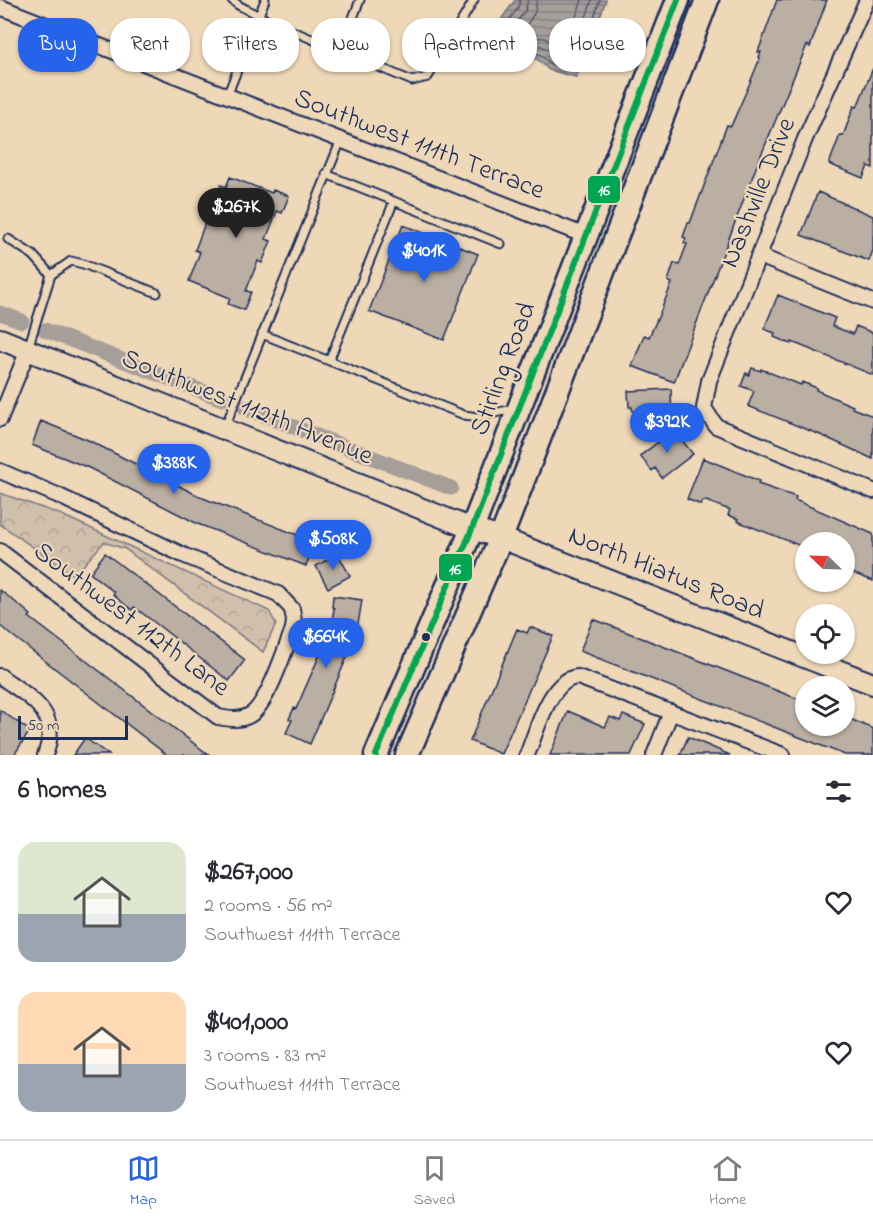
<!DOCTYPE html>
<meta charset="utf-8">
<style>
body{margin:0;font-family:"Indie Flower",sans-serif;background:#f2f2f3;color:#2b2b33;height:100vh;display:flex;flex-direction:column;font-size:22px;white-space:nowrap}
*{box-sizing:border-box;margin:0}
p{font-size:20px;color:#7c7c81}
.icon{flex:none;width:33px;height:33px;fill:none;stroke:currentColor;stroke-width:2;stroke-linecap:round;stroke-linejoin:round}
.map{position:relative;height:755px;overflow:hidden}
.sheet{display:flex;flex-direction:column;background:#fff;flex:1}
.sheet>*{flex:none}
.hud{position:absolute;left:18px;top:18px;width:837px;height:54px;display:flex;gap:12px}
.needle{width:39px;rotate:293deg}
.fabs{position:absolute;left:795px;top:532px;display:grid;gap:12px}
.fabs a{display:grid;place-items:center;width:60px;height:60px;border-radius:50%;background:#fff;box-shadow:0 2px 4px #0004;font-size:30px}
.scale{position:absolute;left:18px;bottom:15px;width:110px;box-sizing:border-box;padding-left:6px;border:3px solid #1b2f5e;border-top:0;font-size:16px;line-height:21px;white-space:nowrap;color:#1b2f5e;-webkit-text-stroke:4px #efd8b8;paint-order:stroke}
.price{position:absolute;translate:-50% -51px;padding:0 14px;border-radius:21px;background:#2563eb;color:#fff;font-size:20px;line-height:39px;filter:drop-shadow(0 2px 3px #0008)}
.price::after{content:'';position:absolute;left:50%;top:36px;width:18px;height:14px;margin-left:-9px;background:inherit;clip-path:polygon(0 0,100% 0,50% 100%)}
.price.on{background:#222;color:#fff}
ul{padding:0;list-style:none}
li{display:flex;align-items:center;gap:18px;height:150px;padding:0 18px}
li span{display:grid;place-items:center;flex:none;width:168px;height:120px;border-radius:18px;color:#555}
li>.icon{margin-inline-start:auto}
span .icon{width:72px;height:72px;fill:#fffc;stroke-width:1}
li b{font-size:26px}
h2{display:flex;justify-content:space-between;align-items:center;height:72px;padding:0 18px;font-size:26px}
.tag{padding:0 21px;border-radius:24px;background:#fff;box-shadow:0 2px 4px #0004;font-size:21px;line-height:54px}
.tag.on{background:#2563eb;color:#fff}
.menu{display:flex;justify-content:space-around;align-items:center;height:84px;border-top:2px solid #e1e1e2;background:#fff;font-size:16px;color:#7c7c81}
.menu a{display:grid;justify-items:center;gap:3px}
.menu .on{color:#2563eb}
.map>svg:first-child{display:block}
.forest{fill:url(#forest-crowns);stroke:#767784;stroke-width:1.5}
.water{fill:url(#water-rules);stroke:#6e7281;stroke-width:1.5}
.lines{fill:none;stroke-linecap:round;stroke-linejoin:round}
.shore{stroke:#535b76;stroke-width:1.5}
.canal{stroke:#a69e99;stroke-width:15}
.building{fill:#bbaea2;stroke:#1b2f5e;stroke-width:1.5}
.lane-casing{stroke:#1b2f5e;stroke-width:11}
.street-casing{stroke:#1b2f5e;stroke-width:18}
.secondary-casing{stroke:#1b2f5e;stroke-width:24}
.primary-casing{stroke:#1b2f5e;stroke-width:27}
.lane{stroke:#efd8b8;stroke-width:7}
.street{stroke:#efd8b8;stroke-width:14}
.secondary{stroke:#efd8b8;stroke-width:20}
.primary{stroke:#efd8b8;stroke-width:22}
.bus-1-casing{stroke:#efd8b8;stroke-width:10}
.bus-1{stroke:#00a651;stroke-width:6}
.bus-dot{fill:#1b2f5e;stroke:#efd8b8;stroke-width:2}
.labels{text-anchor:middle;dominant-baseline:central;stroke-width:4.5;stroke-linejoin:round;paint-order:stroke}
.street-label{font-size:27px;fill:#1b2f5e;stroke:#efd8b8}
.line-badge{stroke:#efd8b8;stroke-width:2}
.badge-label{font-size:16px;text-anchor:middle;font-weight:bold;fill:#fff}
</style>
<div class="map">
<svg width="873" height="755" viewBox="0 0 873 755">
<defs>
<pattern id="forest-crowns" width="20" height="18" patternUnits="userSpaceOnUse" patternTransform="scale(1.5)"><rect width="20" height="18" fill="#d0bfab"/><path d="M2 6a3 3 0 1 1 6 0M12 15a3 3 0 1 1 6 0" fill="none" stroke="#b2a496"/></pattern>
<pattern id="water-rules" width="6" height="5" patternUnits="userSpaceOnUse" patternTransform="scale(1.5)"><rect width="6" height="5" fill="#a69e99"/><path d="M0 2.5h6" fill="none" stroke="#868180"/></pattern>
</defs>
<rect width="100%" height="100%" fill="#efd8b8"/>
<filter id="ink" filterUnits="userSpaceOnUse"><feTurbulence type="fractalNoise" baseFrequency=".0167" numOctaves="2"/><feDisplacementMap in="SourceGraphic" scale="12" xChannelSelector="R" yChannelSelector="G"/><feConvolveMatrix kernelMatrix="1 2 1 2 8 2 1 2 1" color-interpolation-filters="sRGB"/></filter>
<g filter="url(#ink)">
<path class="forest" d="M0,493L62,515L269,611L276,624L263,652L125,549L104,542L74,576L0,524Z"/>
<path class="water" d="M515,0H606L586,56L576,77L549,70L537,59H523L502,53L488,38Z"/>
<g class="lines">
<path class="shore" d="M520,0L518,8L497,36V39L506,48L524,53L539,54L552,65L571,69L581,54L600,0
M528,0L525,11L507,35V39C517,47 529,43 541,46C551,49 554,58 567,61L574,51L592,0
M537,0L535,12L521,34L526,37L545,38L562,50L565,47L582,0"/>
<path class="canal" d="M0,313L22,321
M45,330L222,399
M245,408L451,488"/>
</g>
<path class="building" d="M777,0H827L810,47L807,45L757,165L674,382L632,366L644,335L649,337L659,315L672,283L668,281L674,263L679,265L687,244L684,243L686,238L683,237L688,223H690L727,125L731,126L749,85L760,58L759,57L761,52H758Z
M873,68V168L868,166L863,178L829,164L840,135L843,136L854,106L857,107Z
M230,177L272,193L273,190L289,196L282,213L277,211L266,239L271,241L262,263L258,261L246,291L251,292L244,310L228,304L230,298L189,281L200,252L195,250L205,223L221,185L226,187Z
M818,192L873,216V250L869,261L801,235Z
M403,225L478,254L444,340L369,311Z
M778,295L835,318L832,326L853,334L856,326L873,333V375L792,342L791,344L774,337L775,333L764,329Z
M752,368L761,371V369L801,385L802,382L817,388L816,390L848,404L853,406L852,408L873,416V459L823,436L748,406L754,391L741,386L746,373L749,375Z
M671,389L672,422L635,423L634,411H632V407H629L628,391Z
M41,421L88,440L203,498L315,542L306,566L198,524L89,468L32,445Z
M674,430L693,454L662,478L655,468L652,471L640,456Z
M703,458L759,481L758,484L796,497L795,500L873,534V581L844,570V543H806V548L737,521L738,519L728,515L730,510L706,501H703L701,505L687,499Z
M105,553L245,660L229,681L158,625L134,607L132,610L118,599L113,594L114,592L90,573Z
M338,554L350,576L328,588L316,566Z
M0,590L24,609L31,615L29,617L209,755H167L0,626Z
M333,596L362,600L356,636L310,744L286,733L292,720L289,719L294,708L296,709L331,629L334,608L332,607Z
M593,619L806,702V726H845L848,718L873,729V755H845L580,651Z
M530,627L553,636L501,754L470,741L517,629L527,633Z
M0,710L30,731L14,755H0Z
M568,711L605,727L610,717L620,721L623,715L645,724L631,755H550Z
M688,737L730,755H680Z
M85,738L109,755H73Z"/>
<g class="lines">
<g class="lane-casing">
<path id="lane" d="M232,0L238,5L271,22L412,81L428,77L474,0
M340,51L360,0
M227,96L265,0
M326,174L501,244
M8,239L33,255L51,275
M262,334L464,415L478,417L512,409
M28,348L51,275L71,261L83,264L157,293
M329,361L394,201
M225,427L341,140"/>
</g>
<g class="street-casing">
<path id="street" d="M867,0L805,139L709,381L704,408L716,426L873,491
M0,7L586,236
M759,256L873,302
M0,419L28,350
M0,471L57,495L183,555L278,594L292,609L294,621L293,629C285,649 268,704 250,715C240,721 229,719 218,717L0,551
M0,676C30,698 62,712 45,755
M527,755C536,733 550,678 578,677L783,755
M654,755L671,712"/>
</g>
<g class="secondary-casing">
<path id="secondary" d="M0,339L472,529L501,538L873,684"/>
</g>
<g class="primary-casing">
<path id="primary" d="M376,755L472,529L678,0
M407,755L501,538L707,0"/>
</g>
<use href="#lane" class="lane"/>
<use href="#street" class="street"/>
<use href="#secondary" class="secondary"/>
<use href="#primary" class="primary"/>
<g class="bus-1-casing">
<path id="bus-1" d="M376,755L472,529L678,0"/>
</g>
<use href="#bus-1" class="bus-1"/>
</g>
</g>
<circle class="bus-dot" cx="426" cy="637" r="5"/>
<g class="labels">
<g class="street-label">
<text transform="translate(419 145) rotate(21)">Southwest 111th Terrace</text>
<text transform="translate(759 193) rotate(-68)">Nashville Drive</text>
<text transform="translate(504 369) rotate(-69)">Stirling Road</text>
<text transform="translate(247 408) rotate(22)">Southwest 112th Avenue</text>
<text transform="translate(666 574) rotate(22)">North Hiatus Road</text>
<text transform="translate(131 620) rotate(37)">Southwest 112th Lane</text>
</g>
</g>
<g class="line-badge">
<rect x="587" y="175" width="34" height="29" rx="6" fill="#00a651"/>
<rect x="438" y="553" width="35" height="29" rx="6" fill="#00a651"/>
</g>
<g class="badge-label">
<text x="604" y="195">16</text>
<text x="455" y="574">16</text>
</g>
</svg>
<div class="fabs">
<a><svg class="needle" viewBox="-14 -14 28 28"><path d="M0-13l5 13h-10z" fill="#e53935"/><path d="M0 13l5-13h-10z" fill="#7c7c81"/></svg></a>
<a><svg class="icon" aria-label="locate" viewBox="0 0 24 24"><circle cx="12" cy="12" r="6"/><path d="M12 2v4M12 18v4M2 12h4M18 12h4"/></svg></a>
<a><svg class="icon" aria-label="layers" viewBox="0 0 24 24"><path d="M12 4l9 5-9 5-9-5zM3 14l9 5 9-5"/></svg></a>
</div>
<div class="scale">50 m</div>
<b class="price on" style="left:236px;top:239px">$267K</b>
<b class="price" style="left:424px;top:283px">$401K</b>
<b class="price" style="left:667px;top:454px">$392K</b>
<b class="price" style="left:174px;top:495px">$388K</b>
<b class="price" style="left:333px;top:571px">$508K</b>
<b class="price" style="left:326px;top:669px">$664K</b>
<div class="hud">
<a class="tag on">Buy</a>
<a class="tag">Rent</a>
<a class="tag">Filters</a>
<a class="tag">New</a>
<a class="tag">Apartment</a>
<a class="tag">House</a>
</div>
</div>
<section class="sheet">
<h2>6 homes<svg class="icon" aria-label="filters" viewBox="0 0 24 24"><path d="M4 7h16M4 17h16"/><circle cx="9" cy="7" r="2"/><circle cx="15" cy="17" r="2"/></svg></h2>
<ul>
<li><span style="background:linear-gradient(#dfe7d0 60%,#9aa5b1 0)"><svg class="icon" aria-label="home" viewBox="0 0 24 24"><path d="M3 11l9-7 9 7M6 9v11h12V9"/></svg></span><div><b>$267,000</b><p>2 rooms · 56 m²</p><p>Southwest 111th Terrace</p></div><svg class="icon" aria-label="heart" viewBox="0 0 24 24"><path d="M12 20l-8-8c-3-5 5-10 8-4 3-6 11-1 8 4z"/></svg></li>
<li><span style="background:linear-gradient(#ffd9b3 60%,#9aa5b1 0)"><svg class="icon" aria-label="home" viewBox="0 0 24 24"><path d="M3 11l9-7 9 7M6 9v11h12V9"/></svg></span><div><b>$401,000</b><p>3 rooms · 83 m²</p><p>Southwest 111th Terrace</p></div><svg class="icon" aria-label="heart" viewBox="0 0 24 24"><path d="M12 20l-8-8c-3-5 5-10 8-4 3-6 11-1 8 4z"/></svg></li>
</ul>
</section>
<nav class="menu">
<a class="on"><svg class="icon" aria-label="map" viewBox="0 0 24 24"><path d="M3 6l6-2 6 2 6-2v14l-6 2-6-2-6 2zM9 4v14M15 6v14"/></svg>Map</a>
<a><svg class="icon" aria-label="saved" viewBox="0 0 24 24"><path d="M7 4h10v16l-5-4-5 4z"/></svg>Saved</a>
<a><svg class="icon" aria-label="home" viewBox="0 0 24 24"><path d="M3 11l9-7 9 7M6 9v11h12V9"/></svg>Home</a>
</nav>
